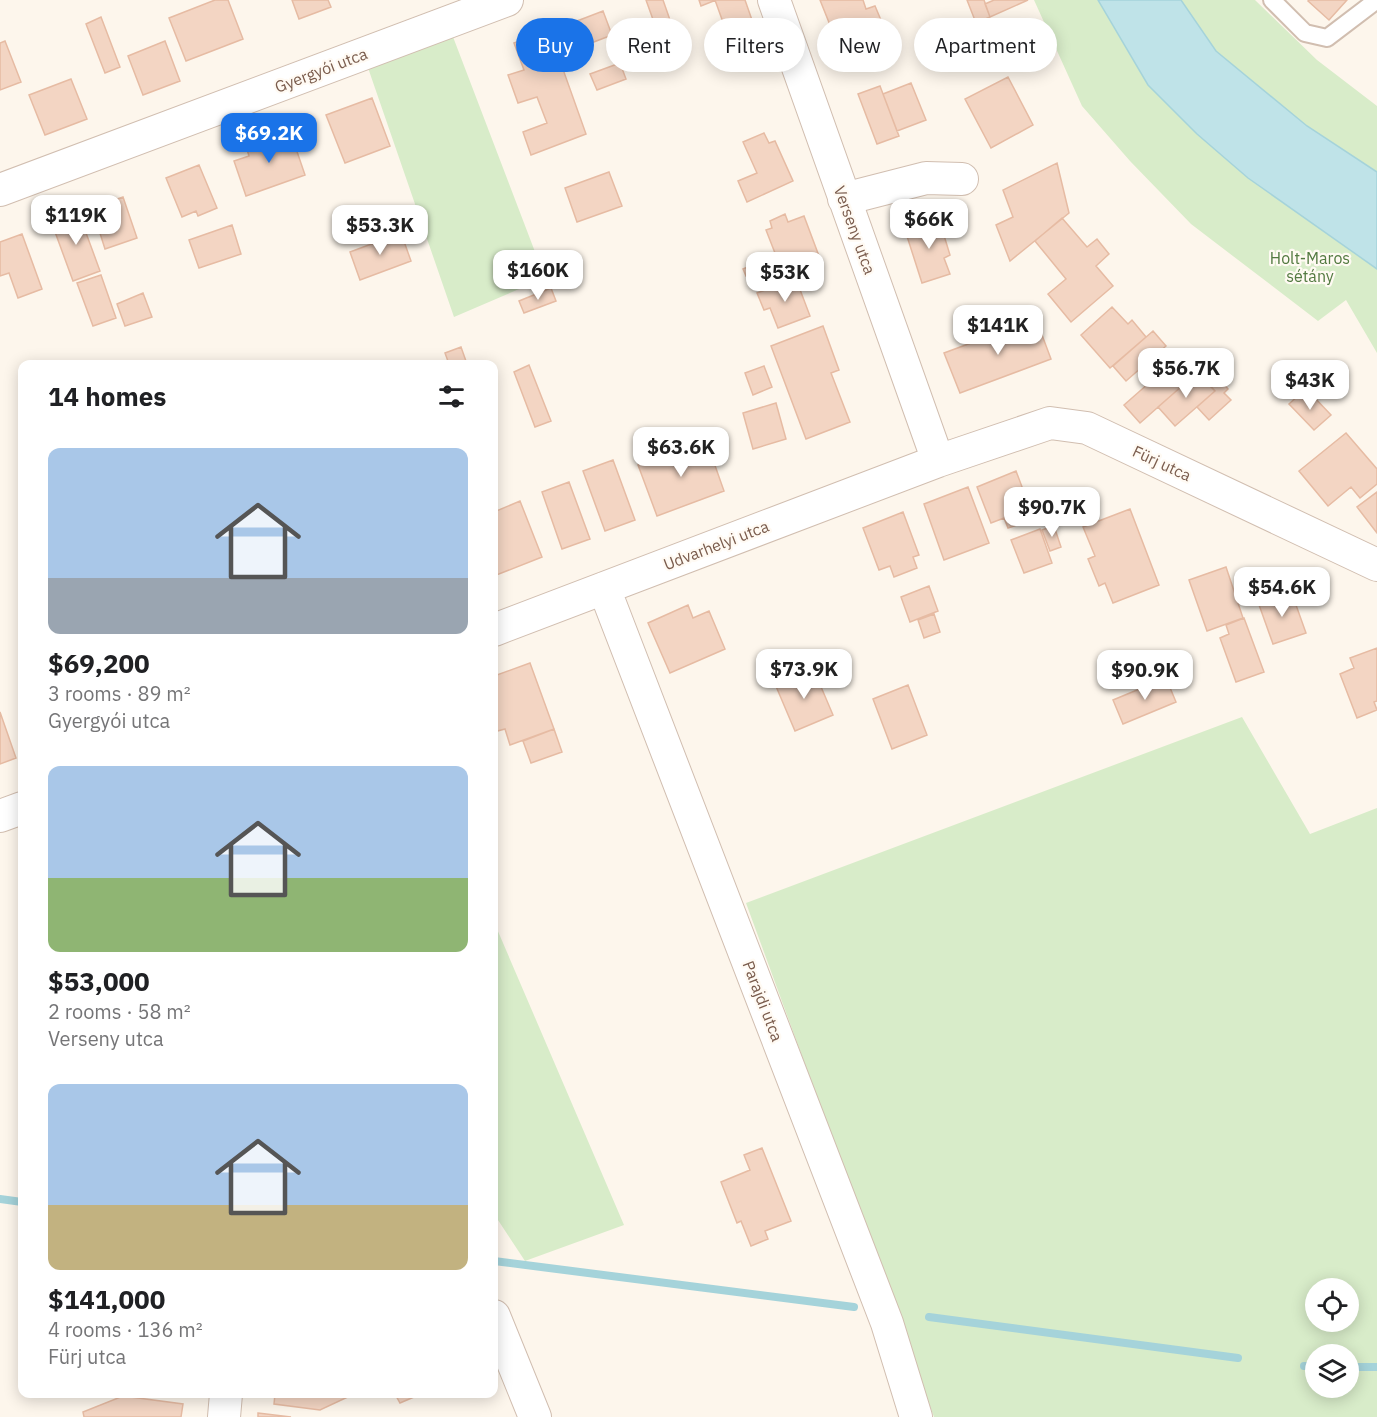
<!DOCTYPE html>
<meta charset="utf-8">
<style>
body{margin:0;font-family:"IBM Plex Sans",sans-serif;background:#f2f2f2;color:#202124;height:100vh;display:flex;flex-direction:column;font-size:22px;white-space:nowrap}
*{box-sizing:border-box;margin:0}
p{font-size:20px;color:#757577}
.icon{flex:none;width:33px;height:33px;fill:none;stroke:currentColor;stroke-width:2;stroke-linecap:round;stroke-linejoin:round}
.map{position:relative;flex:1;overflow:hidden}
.panel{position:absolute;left:18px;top:360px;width:480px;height:1038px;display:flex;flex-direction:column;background:#fff;border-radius:12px;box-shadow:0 3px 15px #0003}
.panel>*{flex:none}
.banner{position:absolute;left:516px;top:18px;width:570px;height:54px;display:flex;gap:12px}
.buttons{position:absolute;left:1305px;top:1278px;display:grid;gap:12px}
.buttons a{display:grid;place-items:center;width:54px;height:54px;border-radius:50%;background:#fff;box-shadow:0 3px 15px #0003;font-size:30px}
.price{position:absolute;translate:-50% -51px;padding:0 14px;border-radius:12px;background:#fff;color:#222;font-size:20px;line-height:39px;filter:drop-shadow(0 2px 3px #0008)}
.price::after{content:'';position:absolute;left:50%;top:36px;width:18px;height:14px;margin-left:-9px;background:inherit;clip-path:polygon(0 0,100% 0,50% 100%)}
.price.selected{background:#1a73e8;color:#fff}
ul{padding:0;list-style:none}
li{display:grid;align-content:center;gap:12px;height:318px;padding:0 30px}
li span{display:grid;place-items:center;height:186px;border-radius:12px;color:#555}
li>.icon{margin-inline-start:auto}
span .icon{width:108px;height:108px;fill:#fffc;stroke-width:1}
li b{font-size:26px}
h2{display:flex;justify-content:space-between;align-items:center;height:72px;padding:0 30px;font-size:26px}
.tag{padding:0 21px;border-radius:27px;background:#fff;box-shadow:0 3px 15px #0003;font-size:21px;line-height:54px}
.tag.selected{background:#1a73e8;color:#fff}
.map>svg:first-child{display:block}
.green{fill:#d8ecc9;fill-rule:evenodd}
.water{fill:#bfe3e8;stroke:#a5d3da;stroke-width:1.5}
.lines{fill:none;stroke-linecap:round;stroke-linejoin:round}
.stream{stroke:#a5d3da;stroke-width:8}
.building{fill:#f3d5c3;stroke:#e6bba3;stroke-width:1.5}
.lane-casing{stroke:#d1beb0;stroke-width:20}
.street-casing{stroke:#d1beb0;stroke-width:34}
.lane{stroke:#fff;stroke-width:16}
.street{stroke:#fff;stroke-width:32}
.labels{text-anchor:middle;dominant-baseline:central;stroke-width:4.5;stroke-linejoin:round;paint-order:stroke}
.street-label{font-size:16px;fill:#7a5c4d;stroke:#fffaf3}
.park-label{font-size:16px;fill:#537a41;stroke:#fffaf3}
</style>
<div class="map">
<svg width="1377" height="1417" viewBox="0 0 1377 1417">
<rect width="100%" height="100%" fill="#fdf6ec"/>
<path class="green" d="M1034,0H1098L1148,85L1197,134L1248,178L1377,269V353L1346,300L1318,321L1191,224L1130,161L1082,106Z
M1181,0H1255L1317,60L1377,106V172L1307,126L1216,51Z
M450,29L545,278L454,317L366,62Z
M1242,717L1310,834L1377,808V1417H934L746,903ZM1316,1288H1348V1322H1316ZM1316,1354H1348V1388H1316Z
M494,922L624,1225L525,1261L494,1214Z"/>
<path class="water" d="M1098,0H1181L1216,51L1307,126L1377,172V269L1248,178L1197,134L1148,85Z"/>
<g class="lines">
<path class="stream" d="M0,1199L22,1202
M494,1261L854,1307
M929,1317L1238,1358
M1304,1366H1316
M1348,1367H1377"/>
</g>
<path class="building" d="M215,0H228L243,39L186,61L169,18Z
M292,0H328L331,7L299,19Z
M646,0H663L670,20L655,25Z
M699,0H716L701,6Z
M715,0H745L759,40L733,50Z
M820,0H863L866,9L875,6L886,32L840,50Z
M967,0H984L990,17L976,23Z
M994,0H1028L990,17L985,4Z
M1309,0H1347L1329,20L1308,1Z
M603,11L612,35L586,45L577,21Z
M101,17L120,67L105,73L86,24Z
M549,30L586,134L531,155L523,132L547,123L537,97L518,103L508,75L524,70L514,43Z
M5,41L21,82L0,90V43Z
M165,41L180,81L143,95L128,56Z
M620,63L626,79L597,90L590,74Z
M1008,77L1033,125L991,148L965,99Z
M71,79L87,119L45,135L29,95Z
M911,83L926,120L897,131L883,94Z
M880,86L899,136L877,144L858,94Z
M372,98L390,146L345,163L326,115Z
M290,131L305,175L246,196L234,161L249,156L246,146Z
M764,133L769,143L775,141L793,181L747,202L738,181L757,173L743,142Z
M1057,163L1069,213L1010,261L996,225L1013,217L1003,190Z
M199,165L217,208L198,216L196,211L182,217L166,178Z
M609,172L622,206L577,222L565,188Z
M123,197L137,238L105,249L92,208Z
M78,211L100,271L73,281L51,221Z
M785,214L788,222L804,216L819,256L782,271L766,230L772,228L770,221Z
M1062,218L1087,247L1097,239L1109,254L1096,266L1113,286L1071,322L1048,294L1066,279L1035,241Z
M939,219L950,255L944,258L950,274L922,283L905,230Z
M232,225L241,254L199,268L189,240Z
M401,233L411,261L360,280L350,252Z
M22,234L42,289L18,298L9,273L0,276V242Z
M770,258L776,274L754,283L750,274L746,276L743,269Z
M101,275L116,318L93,326L77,283Z
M796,279L810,316L778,328L770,308L764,310L757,293Z
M551,288L556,301L524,313L519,301Z
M143,293L152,317L125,326L117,304Z
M1112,307L1128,324L1132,320L1146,337L1110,368L1081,335Z
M1036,319L1051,359L960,393L944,353Z
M823,326L839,370L831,373L850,422L806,439L771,346Z
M1153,331L1166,346L1126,381L1113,366Z
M461,347L467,364H449L445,353Z
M1160,351L1168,361L1172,358L1180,368L1172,375L1166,368L1151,382L1140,369Z
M529,365L551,421L535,427L514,372Z
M764,366L772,387L753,395L745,373Z
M1166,368L1182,386L1140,423L1124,405Z
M1198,372L1215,391L1175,426L1158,407Z
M1218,377L1228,389L1224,393L1231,400L1209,420L1197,407L1215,391L1209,385Z
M1300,394L1306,400L1312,395L1331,415L1314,430L1289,404Z
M776,403L786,439L753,449L743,413Z
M1346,433L1377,469V484L1360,498L1351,487L1328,506L1299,471Z
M706,440L724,491L657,516L638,465Z
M613,460L635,520L605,531L583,471Z
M1016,471L1030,508L1019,513L1023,523L1008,528L1004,518L991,523L977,487Z
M569,482L590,539L562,549L542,492Z
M968,487L989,543L944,560L924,504Z
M1377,492V533L1357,507Z
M520,501L542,557L494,576V512Z
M1130,509L1159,585L1113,603L1105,583L1099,586L1088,559L1095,556L1083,527Z
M903,512L919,555L913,557L917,568L894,577L890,566L879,570L863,528Z
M1054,526L1061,547L1050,551L1042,530Z
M1040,529L1052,563L1024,573L1011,540Z
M1226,567L1243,618L1207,631L1189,580Z
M929,586L938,611L910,622L901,597Z
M1291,591L1306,633L1273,644L1258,602Z
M688,605L693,618L709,611L725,649L670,673L648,623Z
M934,614L940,632L924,638L918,620Z
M1244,618L1264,672L1236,682L1220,638L1229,634L1226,625Z
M1377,648V701L1374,702L1377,710L1357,718L1340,674L1354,668L1350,658Z
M530,663L554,729L510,745L505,729L494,732V676Z
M813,668L833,715L795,731L775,684Z
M1166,678L1176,702L1123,724L1113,700Z
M908,685L927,735L892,749L873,699Z
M0,712L16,758L0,764Z
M554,729L562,752L531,763L523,741Z
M762,1148L791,1221L765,1231L768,1239L751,1246L741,1221L737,1223L721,1182L750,1170L744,1155Z
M275,1394H351L352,1395L320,1410L274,1404Z
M395,1394H421L400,1403Z
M123,1396L183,1404L181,1417H84L83,1412Z
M258,1413L291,1417H258Z"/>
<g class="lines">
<g class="lane-casing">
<path id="lane" d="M1272,0L1305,33L1327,38L1377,0"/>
</g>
<g class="street-casing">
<path id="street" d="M774,0L938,461
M0,190L507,0
M844,199L926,178L962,179
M604,588L887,1323L916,1417
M494,630L938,461L1050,423L1087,428L1377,565
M0,816L22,808
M494,1316L535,1417
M224,1417L226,1394"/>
</g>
<use href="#lane" class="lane"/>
<use href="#street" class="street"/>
</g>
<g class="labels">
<g class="street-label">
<text transform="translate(321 70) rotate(-21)">Gyergyói utca</text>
<text transform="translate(855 230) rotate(70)">Verseny utca</text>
<text transform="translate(1162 463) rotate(25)">Fürj utca</text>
<text transform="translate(716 545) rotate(-21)">Udvarhelyi utca</text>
<text transform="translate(763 1001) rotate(69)">Parajdi utca</text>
</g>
<g class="park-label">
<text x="1310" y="258">Holt-Maros<tspan x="1310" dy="18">sétány</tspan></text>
</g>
</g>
</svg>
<div class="buttons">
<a><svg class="icon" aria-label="locate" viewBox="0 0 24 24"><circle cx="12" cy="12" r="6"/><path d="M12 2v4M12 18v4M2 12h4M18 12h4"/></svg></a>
<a><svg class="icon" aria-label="layers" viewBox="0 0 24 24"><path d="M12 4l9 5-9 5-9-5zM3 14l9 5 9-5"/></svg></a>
</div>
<b class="price selected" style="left:269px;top:164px">$69.2K</b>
<b class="price" style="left:76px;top:246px">$119K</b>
<b class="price" style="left:929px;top:250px">$66K</b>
<b class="price" style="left:380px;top:256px">$53.3K</b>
<b class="price" style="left:538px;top:301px">$160K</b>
<b class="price" style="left:785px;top:303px">$53K</b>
<b class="price" style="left:998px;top:356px">$141K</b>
<b class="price" style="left:1186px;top:399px">$56.7K</b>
<b class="price" style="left:1310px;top:411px">$43K</b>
<b class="price" style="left:681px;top:478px">$63.6K</b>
<b class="price" style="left:1052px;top:538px">$90.7K</b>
<b class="price" style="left:1282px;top:618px">$54.6K</b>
<b class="price" style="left:804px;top:700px">$73.9K</b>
<b class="price" style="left:1145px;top:701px">$90.9K</b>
<div class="banner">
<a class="tag selected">Buy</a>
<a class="tag">Rent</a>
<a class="tag">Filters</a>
<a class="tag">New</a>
<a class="tag">Apartment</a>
</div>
<section class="panel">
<h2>14 homes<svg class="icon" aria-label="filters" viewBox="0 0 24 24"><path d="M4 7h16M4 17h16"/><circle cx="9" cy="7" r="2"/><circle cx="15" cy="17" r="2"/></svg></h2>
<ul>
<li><span style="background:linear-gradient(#a9c7e8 70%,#9aa5b1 0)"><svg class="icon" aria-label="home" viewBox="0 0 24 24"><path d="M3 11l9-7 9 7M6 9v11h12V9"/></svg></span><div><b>$69,200</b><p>3 rooms · 89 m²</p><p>Gyergyói utca</p></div></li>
<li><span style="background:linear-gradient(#a9c7e8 60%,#8fb573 0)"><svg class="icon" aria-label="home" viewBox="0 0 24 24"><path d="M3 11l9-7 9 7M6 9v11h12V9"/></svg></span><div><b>$53,000</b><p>2 rooms · 58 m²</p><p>Verseny utca</p></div></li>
<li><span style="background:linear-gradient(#a9c7e8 65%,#c2b280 0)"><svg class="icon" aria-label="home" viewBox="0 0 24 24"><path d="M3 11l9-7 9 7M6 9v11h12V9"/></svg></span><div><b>$141,000</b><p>4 rooms · 136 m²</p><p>Fürj utca</p></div></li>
</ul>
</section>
</div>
